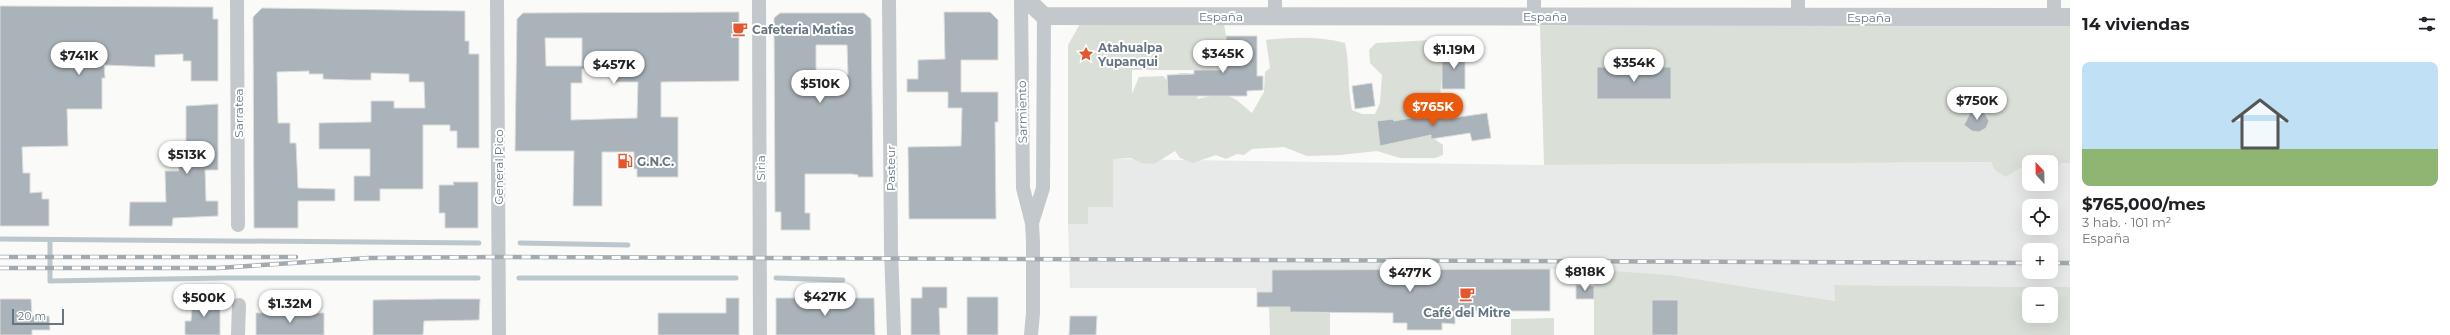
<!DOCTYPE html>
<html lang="es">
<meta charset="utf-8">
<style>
body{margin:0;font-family:Montserrat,sans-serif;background:#f2f2f2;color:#202124;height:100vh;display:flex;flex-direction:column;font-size:15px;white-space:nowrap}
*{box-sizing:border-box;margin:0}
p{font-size:13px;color:#757577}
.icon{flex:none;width:22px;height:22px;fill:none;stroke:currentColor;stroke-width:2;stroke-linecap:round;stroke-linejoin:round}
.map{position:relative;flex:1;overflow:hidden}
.sheet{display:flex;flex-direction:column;background:#fff;width:380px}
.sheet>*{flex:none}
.needle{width:26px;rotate:338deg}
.tools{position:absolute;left:2022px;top:155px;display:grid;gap:8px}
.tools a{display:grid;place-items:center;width:36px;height:36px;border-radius:8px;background:#fff;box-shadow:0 4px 16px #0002;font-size:20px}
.scale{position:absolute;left:12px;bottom:10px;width:52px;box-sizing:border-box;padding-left:4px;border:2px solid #657683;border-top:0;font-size:11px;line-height:14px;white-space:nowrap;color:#657683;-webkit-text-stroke:3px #fff;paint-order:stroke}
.price{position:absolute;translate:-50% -34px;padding:0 9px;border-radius:14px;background:#fff;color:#222;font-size:13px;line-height:26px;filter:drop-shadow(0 1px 2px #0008)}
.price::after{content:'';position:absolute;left:50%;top:24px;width:12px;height:9px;margin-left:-6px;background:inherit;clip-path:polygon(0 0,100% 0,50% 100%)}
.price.current{background:#ea580c;color:#fff}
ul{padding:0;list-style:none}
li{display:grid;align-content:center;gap:8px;height:212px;padding:0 12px}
li span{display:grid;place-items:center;height:124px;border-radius:8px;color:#555}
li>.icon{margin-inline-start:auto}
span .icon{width:72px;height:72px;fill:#fffc;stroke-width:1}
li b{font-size:17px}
h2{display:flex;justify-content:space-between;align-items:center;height:48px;padding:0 12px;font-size:17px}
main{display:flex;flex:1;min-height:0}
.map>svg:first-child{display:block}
.built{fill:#e8e9e9;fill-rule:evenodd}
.green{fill:#dadfd7;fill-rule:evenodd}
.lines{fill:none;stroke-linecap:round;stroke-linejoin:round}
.stream{stroke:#bbc7cb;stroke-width:5}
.building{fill:#aab3b9;stroke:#dcdcda;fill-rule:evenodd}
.minor{stroke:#c3c8cc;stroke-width:14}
.tertiary{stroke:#c3c8cc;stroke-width:18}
.rail-casing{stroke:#a2aab0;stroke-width:4.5}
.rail{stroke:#fff;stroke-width:3;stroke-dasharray:9;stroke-linecap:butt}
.labels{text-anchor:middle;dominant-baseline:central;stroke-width:4;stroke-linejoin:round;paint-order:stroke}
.street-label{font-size:12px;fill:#657683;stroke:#fff}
.poi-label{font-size:12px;font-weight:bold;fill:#657683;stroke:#fff;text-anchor:start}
</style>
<main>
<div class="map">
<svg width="2070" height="335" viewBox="0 0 2070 335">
<rect width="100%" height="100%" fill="#fafaf8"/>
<path class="built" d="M1113,159L1544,165L2029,162V184H2051V162L2070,163V287L1834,285L1835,301L1671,275L1550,269L1273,270L1272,292H1257L1256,288H1070L1068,224H1088L1087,207H1113ZM2029,206H2051V228H2029ZM2029,250H2051V272H2029Z"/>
<path class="green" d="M1080,24H1224L1226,36V70H1132V94L1139,77L1163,76L1170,83L1179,73H1188L1198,99C1228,92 1229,93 1252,113L1264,92L1265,72L1270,68L1266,40C1293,37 1319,36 1345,43C1350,65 1347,88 1352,110L1362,114H1375L1380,103L1382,75L1370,63L1369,50L1376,43L1433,40L1444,45L1440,98L1422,130L1443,145V155L1435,158H1400L1377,151L1340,155L1307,156L1284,147L1252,149L1244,155L1237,154L1226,159L1216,155L1193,163L1180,158L1175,151L1154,164L1141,163L1131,158L1113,159V207H1088V224H1068V45Z
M2070,24V163H2061L2051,175V162H2029V166L2018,169L2006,177L1995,170L1991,162L1544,165L1540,26Z
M1594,270L1671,275L1835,301L1834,285L2070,287V335H1594ZM2029,294H2051V316H2029Z
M1269,307H1290V312L1330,313V335H1270Z
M1554,318V335H1511V319Z"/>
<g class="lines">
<path class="stream" d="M0,239L479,243
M50,240V281L223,278H478
M520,243L628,245
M519,278H736
M776,278L843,280"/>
</g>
<path class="building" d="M0,6L213,7V19H218V81H191V61H183V54L155,55V67L104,65L105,78H102V109H67L68,146L22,147L23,173H30V193L42,192V199H49V226H0Z
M262,8L465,11V41H469V54H479V148H457V131H450V125H423V189H380V201H354V176H370V149H319V123L371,122V101H394V108H425L424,82H409V74L371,73V80H350L323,79V74H309V71L277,72L278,123H290V143H296L298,188L335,189V201H298V228H254L253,17Z
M739,12V81L661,82V117H678V177H637V169H634V152H602V206H573L574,151H515L517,19L523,13ZM545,38H582V66H546ZM582,69L615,70V82H638L637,118L571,120V83H582Z
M944,12H990L998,20V60H961V92H998V122H995L996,219H909L908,147L961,146L962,108H948V92H907V79H918V60L945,59Z
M780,13H864L871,19L873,177H858V175L852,174H805V213H810V230H781V212H775L774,18ZM816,45H847L848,75H816Z
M1226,36H1257V76H1263V90L1247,91V96H1168L1167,75L1194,74V70H1226Z
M1442,50H1465V89H1442Z
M1597,67H1671V99H1597Z
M1372,83L1375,106L1355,109L1352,86Z
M218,104V170H205L206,201H218V216L173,218L172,226H129L130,202H166L165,171H179L178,160H186V106Z
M1444,106L1446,119L1487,113L1491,138L1472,141L1470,133L1431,139V135L1380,146L1377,121L1393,119L1394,121L1428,115L1427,108Z
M1977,110L1984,112L1989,121L1986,128L1979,132L1972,131L1964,125L1970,113Z
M453,182H478V228H445V213H439V185H454Z
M1550,269V311H1455V324L1442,323V330H1407V323H1393V313L1290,312V307H1257V292H1272V270Z
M1576,285L1594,286V299H1576Z
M922,287H947V308H939L940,335H911V298H922Z
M967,297H998V335H967Z
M726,298H739V335H658V313H726Z
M776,298H874L875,335H776Z
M0,299H31L32,316H49L50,330H32V335H0Z
M193,299H220V335H185V321H191Z
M439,299H480L479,320L424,321L423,335H373V300Z
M1652,300H1678V335H1652Z
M256,313H324V335H256Z
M1070,316H1097L1096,335H1069Z"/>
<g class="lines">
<path class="minor" d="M237,0L238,225
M497,0L499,335
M759,0L760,335
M889,0L891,249L894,335
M1021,0L1023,188L1032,223L1033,242V313L1031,335
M1275,15V0
M1534,16V0
M1798,17V0
M2054,17V0
M1032,223L1043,188L1044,16
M238,335L239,305"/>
<path class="tertiary" d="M1027,0L1044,16L2070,17"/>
<g class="rail-casing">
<path id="rail" d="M0,257H296
M2051,263H2070
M0,268H218L369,258L499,257L2029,263"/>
</g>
<use href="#rail" class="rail"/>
</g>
<defs>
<g id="cafe-bare" transform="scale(1.2)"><path d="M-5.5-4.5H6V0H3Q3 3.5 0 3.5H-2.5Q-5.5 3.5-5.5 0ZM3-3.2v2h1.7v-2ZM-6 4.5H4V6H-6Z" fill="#e4572e" stroke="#fff" stroke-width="2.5" paint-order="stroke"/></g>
<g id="sight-bare" transform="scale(1.2)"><path d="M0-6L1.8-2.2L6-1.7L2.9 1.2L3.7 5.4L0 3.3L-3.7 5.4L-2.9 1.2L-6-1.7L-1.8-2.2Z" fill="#e4572e" stroke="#fff" stroke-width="2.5" paint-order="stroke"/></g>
<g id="fuel-bare" transform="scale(1.2)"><path d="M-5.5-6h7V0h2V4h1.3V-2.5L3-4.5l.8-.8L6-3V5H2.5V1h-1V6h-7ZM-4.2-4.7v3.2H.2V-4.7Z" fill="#e4572e" stroke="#fff" stroke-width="2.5" paint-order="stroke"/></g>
</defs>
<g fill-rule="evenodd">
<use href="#cafe-bare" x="740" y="29"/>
<use href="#sight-bare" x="1086" y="54"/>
<use href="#fuel-bare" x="625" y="161"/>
<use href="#cafe-bare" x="1467" y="294"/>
</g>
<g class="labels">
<g class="street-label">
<text x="1221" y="16">España</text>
<text x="1545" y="16">España</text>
<text x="1869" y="17">España</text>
<text transform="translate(1022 112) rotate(-91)">Sarmiento</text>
<text transform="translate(238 113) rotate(-90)">Sarratea</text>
<text transform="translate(498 167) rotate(-90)">General Pico</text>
<text transform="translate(760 168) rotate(-90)">Siria</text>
<text transform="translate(890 168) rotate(-90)">Pasteur</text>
</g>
<g class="poi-label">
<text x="752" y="29">Cafeteria Matias</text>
<text x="1098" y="47">Atahualpa<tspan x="1098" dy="14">Yupanqui</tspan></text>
<text x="637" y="161">G.N.C.</text>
<text x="1467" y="312" text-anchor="middle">Café del Mitre</text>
</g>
</g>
</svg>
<div class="tools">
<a><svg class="needle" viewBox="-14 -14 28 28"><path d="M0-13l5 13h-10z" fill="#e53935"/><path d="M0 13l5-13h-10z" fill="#757577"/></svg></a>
<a><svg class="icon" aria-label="locate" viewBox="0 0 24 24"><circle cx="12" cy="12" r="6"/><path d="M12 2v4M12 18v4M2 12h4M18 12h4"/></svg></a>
<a>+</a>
<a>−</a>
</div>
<div class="scale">20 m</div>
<b class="price" style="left:1454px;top:70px">$1.19M</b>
<b class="price" style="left:1223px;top:74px">$345K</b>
<b class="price" style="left:79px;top:76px">$741K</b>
<b class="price" style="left:1634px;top:83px">$354K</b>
<b class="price" style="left:614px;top:85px">$457K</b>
<b class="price" style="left:820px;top:104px">$510K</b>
<b class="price" style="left:1977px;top:121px">$750K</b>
<b class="price current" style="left:1433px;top:127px">$765K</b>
<b class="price" style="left:187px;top:175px">$513K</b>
<b class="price" style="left:1585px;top:292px">$818K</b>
<b class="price" style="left:1410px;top:293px">$477K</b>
<b class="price" style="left:825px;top:317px">$427K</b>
<b class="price" style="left:204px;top:318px">$500K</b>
<b class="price" style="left:290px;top:324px">$1.32M</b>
</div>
<section class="sheet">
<h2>14 viviendas<svg class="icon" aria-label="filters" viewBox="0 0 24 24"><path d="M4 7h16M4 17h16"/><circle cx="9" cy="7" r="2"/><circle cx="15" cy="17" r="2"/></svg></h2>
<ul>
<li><span style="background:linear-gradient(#bfe0f5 70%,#8fb573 0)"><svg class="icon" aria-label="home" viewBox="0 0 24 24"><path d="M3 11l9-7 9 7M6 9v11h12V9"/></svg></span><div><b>$765,000/mes</b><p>3 hab. · 101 m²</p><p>España</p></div></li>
</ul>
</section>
</main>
